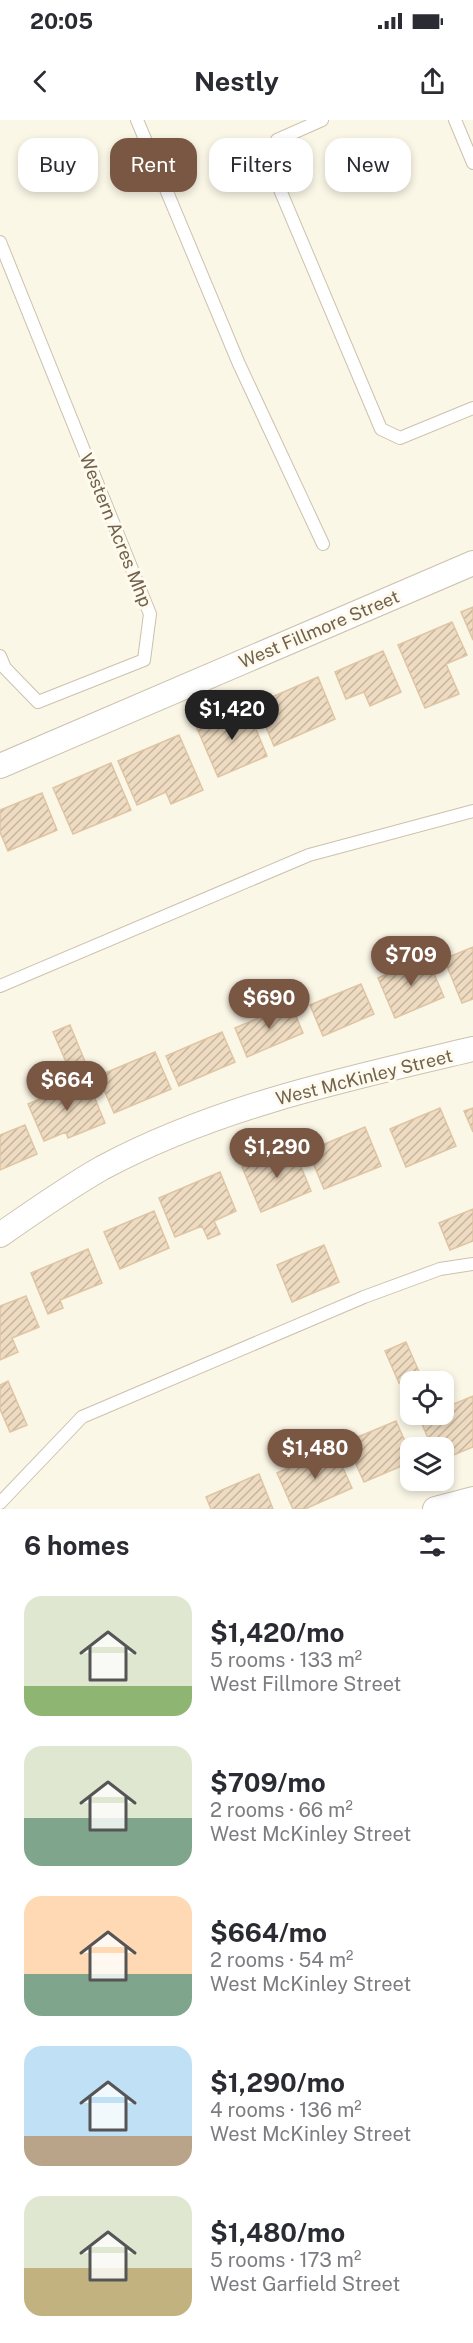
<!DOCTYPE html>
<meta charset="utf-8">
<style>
body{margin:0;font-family:"Public Sans",sans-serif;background:#f7f7f7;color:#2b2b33;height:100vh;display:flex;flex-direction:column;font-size:22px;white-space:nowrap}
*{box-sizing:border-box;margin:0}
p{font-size:20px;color:#7c7c81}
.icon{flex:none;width:33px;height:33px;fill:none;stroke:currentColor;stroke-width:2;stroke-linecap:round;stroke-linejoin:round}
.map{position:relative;height:1389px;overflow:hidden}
.panel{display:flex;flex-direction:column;background:#fff;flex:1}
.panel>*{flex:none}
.guide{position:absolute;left:18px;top:18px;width:438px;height:54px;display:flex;gap:12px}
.tools{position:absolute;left:400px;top:1251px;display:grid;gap:12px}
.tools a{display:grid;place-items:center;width:54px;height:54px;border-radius:12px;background:#fff;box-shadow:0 3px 9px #0003;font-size:30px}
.price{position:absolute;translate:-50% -51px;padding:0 14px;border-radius:21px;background:#7a5743;color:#fff;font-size:20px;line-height:39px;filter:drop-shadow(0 2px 3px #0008)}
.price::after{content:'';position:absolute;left:50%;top:36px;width:18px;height:14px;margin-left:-9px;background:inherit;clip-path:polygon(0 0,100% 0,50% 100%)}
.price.selected{background:#222;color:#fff}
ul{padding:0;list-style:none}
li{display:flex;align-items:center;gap:18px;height:150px;padding:0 24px}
li span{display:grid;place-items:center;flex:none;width:168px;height:120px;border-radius:18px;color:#555}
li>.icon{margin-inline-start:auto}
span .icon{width:72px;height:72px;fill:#fffc;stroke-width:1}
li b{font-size:26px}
h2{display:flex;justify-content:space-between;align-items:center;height:72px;padding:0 24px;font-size:26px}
.tag{padding:0 21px;border-radius:18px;background:#fff;box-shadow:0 3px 9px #0003;font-size:21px;line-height:54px}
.tag.selected{background:#7a5743;color:#fff}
.status{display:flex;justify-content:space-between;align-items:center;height:42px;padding:0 30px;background:#fff;direction:ltr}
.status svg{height:16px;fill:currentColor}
header{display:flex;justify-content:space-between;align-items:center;height:78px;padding:0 24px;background:#fff;font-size:27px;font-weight:700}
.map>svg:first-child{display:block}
.building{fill:url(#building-hatch);stroke:#dfc5a3;stroke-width:1.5}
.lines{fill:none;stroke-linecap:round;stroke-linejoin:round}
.lane-casing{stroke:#ccc1ae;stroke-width:14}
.street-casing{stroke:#ccc1ae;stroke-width:26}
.lane{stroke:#fff;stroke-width:12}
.street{stroke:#fff;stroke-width:24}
.labels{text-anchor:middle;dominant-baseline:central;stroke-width:6;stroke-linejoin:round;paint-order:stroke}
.street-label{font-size:18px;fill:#72624d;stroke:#fefaed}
</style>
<div class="status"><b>20:05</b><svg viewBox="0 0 49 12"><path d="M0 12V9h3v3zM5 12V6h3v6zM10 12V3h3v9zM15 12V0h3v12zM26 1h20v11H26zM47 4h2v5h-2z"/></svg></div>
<header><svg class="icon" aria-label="back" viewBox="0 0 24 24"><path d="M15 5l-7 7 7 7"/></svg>Nestly<svg class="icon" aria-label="share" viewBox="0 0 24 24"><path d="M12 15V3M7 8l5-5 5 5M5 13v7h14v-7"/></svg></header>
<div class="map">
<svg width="473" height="1389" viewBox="0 0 473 1389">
<defs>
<pattern id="building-hatch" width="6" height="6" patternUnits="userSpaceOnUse" patternTransform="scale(1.5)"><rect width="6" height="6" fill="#eedbc1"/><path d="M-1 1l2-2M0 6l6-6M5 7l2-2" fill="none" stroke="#c5b59f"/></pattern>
</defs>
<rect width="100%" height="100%" fill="#fbf7e7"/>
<path class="building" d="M473,487V520L461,492Z
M452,502L467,535L446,544L459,574L425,588L398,525Z
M383,531L401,572L370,586L364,572L346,579L335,552Z
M318,557L335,599L274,626L256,584Z
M246,585L267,636L218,657L196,606Z
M179,615L203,670L171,684L166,672L137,685L118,641Z
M111,643L131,690L73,714L53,668Z
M42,673L57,710L8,731L0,712V690Z
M473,827V879L462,883L444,839Z
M427,837L444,877L395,898L378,858Z
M361,864L374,894L323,916L310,885Z
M291,884L303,913L247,937L235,908Z
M70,905L86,944L70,951L53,912Z
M222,912L235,942L179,966L166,936Z
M155,932L171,969L114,993L98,956Z
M87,959L105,1003L68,1018L66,1012L44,1021L28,984Z
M440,988L456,1026L406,1047L390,1009Z
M473,988V1012L464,991Z
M25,1005L37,1034L0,1050V1015Z
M365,1007L381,1046L324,1069L308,1031Z
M292,1025L311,1071L261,1092L242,1047Z
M220,1052L236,1091L214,1101L220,1114L208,1119L202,1106L175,1117L159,1078Z
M473,1089V1121L450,1130L439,1103Z
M154,1091L169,1128L120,1149L104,1112Z
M324,1125L339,1162L292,1182L277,1145Z
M88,1129L102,1163L60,1180L63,1188L48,1194L31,1153Z
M26,1176L39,1207L12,1218L18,1232L0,1240V1186Z
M406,1222L420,1254L399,1263L385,1231Z
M8,1261L27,1305L10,1312L0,1289V1265Z
M473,1276V1327L444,1339V1328H432L420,1299L429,1294H444V1288Z
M396,1301L411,1335V1342L364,1362L346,1322Z
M334,1328L352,1368L305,1389H293L277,1353Z
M259,1354L273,1389H211L206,1377Z"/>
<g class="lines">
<g class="lane-casing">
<path id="lane" d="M137,0L239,244L323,424
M322,0L277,20L267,39L381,309L400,318L473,288
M455,0L473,43
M0,122L150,494L144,540L38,582L5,548L0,536
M0,866L309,735L473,691
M0,1383L82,1297L364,1177L440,1149L473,1144"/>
</g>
<g class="street-casing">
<path id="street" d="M0,646L473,443
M0,1115C33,1092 67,1068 102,1048C218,986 347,959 473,929
M435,1389L473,1379"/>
</g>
<use href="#lane" class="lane"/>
<use href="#street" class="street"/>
</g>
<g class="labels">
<g class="street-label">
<text transform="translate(116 410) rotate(68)">Western Acres Mhp</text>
<text transform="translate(319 509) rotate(-23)">West Fillmore Street</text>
<text transform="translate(364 957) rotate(-14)">West McKinley Street</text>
</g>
</g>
</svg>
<div class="tools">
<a><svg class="icon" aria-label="locate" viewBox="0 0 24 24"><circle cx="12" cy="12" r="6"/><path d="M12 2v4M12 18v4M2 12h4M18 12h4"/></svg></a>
<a><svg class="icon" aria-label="layers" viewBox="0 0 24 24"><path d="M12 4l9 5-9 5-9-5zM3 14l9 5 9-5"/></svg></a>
</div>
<b class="price selected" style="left:232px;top:621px">$1,420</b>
<b class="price" style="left:411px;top:867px">$709</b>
<b class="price" style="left:269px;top:910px">$690</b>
<b class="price" style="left:67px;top:992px">$664</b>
<b class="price" style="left:277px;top:1059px">$1,290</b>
<b class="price" style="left:315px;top:1360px">$1,480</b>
<div class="guide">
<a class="tag">Buy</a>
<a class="tag selected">Rent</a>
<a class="tag">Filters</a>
<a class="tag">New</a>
</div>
</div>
<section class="panel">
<h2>6 homes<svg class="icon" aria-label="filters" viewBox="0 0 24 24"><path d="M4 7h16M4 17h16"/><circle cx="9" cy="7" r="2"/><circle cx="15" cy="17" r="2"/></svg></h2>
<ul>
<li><span style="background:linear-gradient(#dfe7d0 75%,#8fb573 0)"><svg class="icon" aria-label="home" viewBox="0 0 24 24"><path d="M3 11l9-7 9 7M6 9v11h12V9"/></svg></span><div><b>$1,420/mo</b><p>5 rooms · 133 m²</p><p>West Fillmore Street</p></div></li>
<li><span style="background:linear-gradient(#dfe7d0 60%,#7fa58c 0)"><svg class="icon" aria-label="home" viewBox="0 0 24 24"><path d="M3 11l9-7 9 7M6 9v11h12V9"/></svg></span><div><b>$709/mo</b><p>2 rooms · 66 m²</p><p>West McKinley Street</p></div></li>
<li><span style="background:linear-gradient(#ffd9b3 65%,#7fa58c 0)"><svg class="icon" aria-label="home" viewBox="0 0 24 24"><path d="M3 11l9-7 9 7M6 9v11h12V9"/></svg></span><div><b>$664/mo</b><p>2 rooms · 54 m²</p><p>West McKinley Street</p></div></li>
<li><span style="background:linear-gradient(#bfe0f5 75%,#b9a48a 0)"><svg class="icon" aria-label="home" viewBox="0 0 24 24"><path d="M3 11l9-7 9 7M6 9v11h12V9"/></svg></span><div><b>$1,290/mo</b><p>4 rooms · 136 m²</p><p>West McKinley Street</p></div></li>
<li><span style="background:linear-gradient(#dfe7d0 60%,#c2b280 0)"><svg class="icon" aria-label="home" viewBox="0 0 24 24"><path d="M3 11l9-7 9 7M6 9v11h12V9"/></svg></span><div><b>$1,480/mo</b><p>5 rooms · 173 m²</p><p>West Garfield Street</p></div></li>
</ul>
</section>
